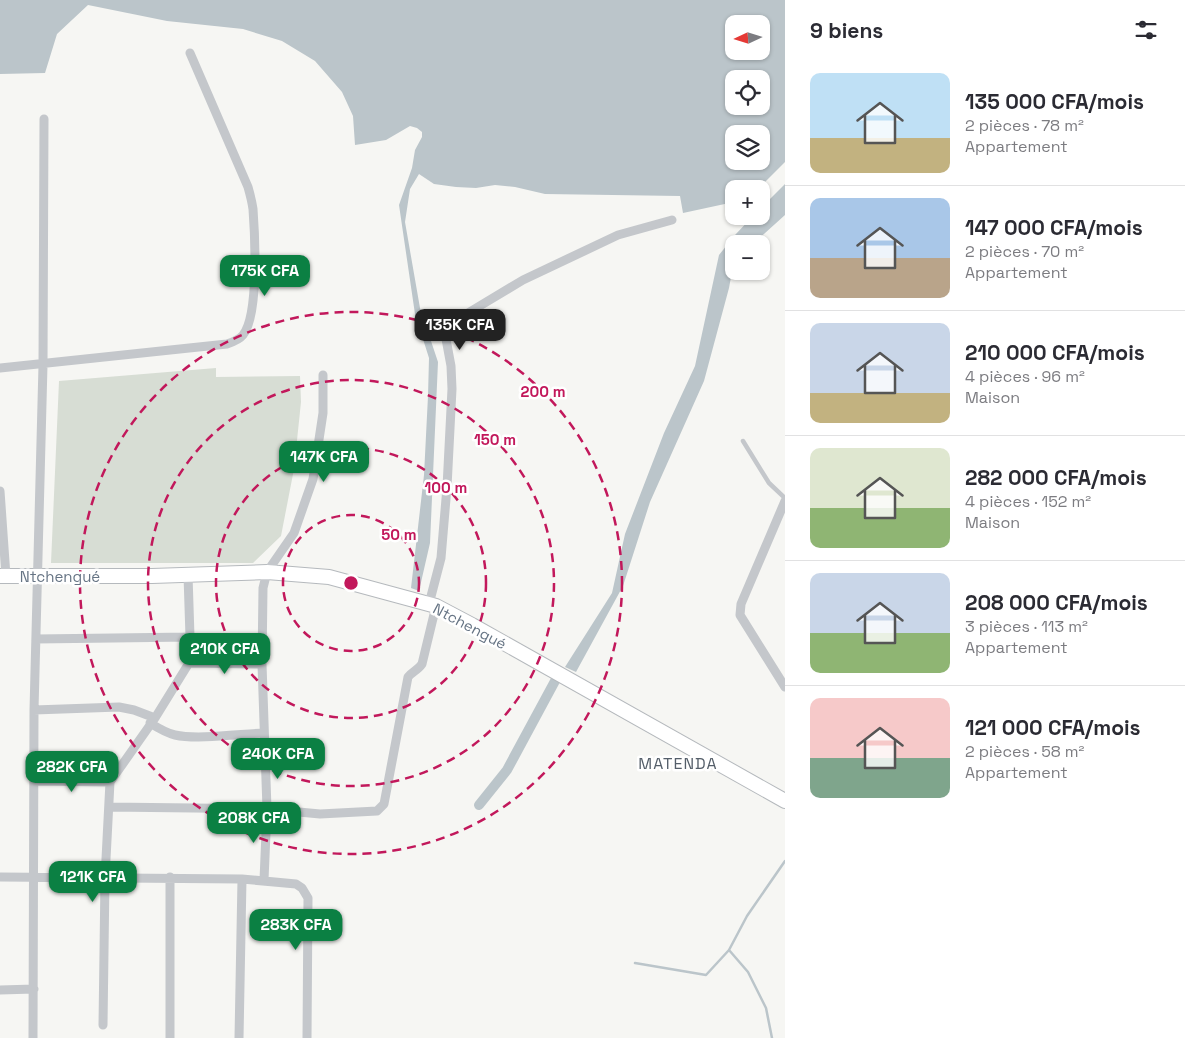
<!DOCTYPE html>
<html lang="fr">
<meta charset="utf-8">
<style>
body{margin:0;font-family:"Space Grotesk",sans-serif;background:#f2f2f3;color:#2b2b33;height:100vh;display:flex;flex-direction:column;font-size:19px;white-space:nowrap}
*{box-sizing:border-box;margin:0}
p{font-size:16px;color:#7c7c81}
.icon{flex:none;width:28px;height:28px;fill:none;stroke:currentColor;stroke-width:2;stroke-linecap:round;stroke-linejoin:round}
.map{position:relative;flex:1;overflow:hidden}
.drawer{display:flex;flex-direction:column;background:#fff;width:400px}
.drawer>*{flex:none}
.needle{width:32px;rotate:266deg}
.controls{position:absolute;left:725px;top:15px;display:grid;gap:10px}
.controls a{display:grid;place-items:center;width:45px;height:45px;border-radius:10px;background:#fff;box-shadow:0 1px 4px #0004;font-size:25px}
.price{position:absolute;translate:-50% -42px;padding:0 11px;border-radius:10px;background:#0b8043;color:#fff;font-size:16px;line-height:32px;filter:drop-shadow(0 1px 2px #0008)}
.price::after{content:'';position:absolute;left:50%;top:30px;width:15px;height:11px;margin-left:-8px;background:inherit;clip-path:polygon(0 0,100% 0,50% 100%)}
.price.selected{background:#222;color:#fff}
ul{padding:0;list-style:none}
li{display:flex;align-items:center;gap:15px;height:125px;padding:0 25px}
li+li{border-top:1px solid #e1e1e2}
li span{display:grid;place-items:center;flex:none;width:140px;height:100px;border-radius:10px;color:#555}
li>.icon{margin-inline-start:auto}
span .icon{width:60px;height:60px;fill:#fffc;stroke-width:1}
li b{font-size:21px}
h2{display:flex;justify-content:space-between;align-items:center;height:60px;padding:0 25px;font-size:21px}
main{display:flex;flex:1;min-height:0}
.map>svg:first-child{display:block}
.green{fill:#d7ddd4}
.water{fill:#bbc5ca;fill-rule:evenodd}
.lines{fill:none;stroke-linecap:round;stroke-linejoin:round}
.stream{stroke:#bbc5ca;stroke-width:2.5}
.canal{stroke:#bbc5ca;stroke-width:10}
.primary-casing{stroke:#b5b9bd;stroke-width:16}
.lane{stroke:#c4c7cb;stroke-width:4.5}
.street{stroke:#c4c7cb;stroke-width:9}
.primary{stroke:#fff;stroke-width:14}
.ring{fill:none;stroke:#c2185b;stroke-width:2.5;stroke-dasharray:9 6}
.labels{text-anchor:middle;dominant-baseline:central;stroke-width:5;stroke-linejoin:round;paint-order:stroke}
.street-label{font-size:15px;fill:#667484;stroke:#fff}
.neighbourhood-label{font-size:16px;letter-spacing:1px;fill:#545e69;stroke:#fff}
.centre{fill:#c2185b;stroke:#fff;stroke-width:2.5}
.ring-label{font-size:15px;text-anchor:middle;font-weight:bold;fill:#c2185b;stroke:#fff;stroke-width:5;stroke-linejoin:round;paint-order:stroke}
</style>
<main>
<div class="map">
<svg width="785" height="1038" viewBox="0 0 785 1038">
<rect width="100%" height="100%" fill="#f6f6f3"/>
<path class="green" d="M216,368V377L300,376L301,402L294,469L281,536L253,563H51L59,381Z"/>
<path class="water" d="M0,0H785V162L758,189H734V202L683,213L680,196L545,194L515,187L495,185L476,188L456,187L434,184L419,174L410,189L405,222L420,308L438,362L430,543L419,591L411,588L424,475L428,396L429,358L415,314L399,205L412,168L415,150L422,137V132L417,128L410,126L386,140L355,145L353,116L342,92L315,61L282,41L243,29L167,21L88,5L57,34L45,73L0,74ZM734,24H761V51H734ZM734,79H761V106H734ZM734,134H761V161H734Z
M785,184V215L753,244H734V261L729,288L704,381L650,502L623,586L576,672L565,667L612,593L625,534L664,433L695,366L719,255L735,235L753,216H761V208Z"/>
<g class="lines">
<path class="stream" d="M729,950L748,972L766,1008L772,1038
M635,963L706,975L729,950L747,916L785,861"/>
<path class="canal" d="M479,805L507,770L555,681"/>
<g class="primary-casing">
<path id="primary" d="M0,576H152L267,572L329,577L436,606L472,625L785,801"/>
</g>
<path class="lane" d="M743,441L769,483L785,498"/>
<path class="street" d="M0,368L227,344C233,342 239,340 243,335C259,315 255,236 253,209C252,202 250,194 248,187L190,53
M0,491L6,576
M785,501L741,604L740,615L785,687
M429,604L441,558L447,487L452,389L451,366L446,339L447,330L453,322L523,280L618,235L672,220
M36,639L190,637
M189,663L262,664
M34,710L119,707L134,710L155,718
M150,723C158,728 166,733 175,735C197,740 240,734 264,733
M35,781L110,782
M109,807L267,809L262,664L263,588L267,572L294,533L313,479L323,413V375
M0,877L242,879L296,884L302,888L308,898L307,1038
M264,880L267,809L320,814L377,811L384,804L408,677C412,672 418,670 422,664L436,606
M0,990L34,989
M103,1025L105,878L110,782L155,718L189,663L190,637L188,575
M33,1038L34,710L43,365L44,119
M170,1038V877
M239,1038L242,879"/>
<use href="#primary" class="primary"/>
</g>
<g class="ring">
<circle cx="351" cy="583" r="68"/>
<circle cx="351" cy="583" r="135"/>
<circle cx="351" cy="583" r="203"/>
<circle cx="351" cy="583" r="271"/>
</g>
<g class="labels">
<g class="street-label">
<text x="60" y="576">Ntchengué</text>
<text transform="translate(470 626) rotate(28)">Ntchengué</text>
</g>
<g class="neighbourhood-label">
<text x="678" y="763">MATENDA</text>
</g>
</g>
<circle cx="351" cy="583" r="8" class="centre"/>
<g class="ring-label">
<text x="543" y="397">200 m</text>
<text x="495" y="445">150 m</text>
<text x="446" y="493">100 m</text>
<text x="399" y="540">50 m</text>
</g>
</svg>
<div class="controls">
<a><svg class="needle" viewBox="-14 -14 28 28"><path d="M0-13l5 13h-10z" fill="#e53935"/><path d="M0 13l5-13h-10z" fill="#7c7c81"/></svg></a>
<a><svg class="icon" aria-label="locate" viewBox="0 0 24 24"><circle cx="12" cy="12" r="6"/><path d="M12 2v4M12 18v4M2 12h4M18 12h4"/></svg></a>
<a><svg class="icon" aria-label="layers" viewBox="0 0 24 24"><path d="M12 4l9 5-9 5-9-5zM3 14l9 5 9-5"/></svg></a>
<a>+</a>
<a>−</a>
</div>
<b class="price" style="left:265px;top:297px">175K CFA</b>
<b class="price selected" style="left:460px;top:351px">135K CFA</b>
<b class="price" style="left:324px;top:483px">147K CFA</b>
<b class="price" style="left:225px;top:675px">210K CFA</b>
<b class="price" style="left:278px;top:780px">240K CFA</b>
<b class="price" style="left:72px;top:793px">282K CFA</b>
<b class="price" style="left:254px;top:844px">208K CFA</b>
<b class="price" style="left:93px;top:903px">121K CFA</b>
<b class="price" style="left:296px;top:951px">283K CFA</b>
</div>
<section class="drawer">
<h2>9 biens<svg class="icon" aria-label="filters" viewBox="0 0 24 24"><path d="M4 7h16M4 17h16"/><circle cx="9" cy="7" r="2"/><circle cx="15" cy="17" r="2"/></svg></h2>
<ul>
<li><span style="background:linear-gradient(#bfe0f5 65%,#c2b280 0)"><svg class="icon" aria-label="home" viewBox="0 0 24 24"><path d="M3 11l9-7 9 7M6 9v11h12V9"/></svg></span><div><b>135 000 CFA/mois</b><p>2 pièces · 78 m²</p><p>Appartement</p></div></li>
<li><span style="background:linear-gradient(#a9c7e8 60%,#b9a48a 0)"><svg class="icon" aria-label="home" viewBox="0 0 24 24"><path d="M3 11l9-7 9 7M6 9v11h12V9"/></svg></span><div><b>147 000 CFA/mois</b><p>2 pièces · 70 m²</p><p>Appartement</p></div></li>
<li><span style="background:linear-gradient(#c9d6e8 70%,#c2b280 0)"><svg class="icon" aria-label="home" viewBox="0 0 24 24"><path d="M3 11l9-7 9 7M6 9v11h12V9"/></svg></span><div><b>210 000 CFA/mois</b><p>4 pièces · 96 m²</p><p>Maison</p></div></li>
<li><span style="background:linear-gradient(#dfe7d0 60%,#8fb573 0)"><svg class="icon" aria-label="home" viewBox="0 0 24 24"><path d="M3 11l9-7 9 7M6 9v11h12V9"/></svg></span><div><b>282 000 CFA/mois</b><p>4 pièces · 152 m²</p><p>Maison</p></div></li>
<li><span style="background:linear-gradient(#c9d6e8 60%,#8fb573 0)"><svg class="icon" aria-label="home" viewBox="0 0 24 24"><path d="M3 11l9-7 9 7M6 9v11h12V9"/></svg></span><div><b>208 000 CFA/mois</b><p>3 pièces · 113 m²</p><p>Appartement</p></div></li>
<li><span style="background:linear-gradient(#f6c9c9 60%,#7fa58c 0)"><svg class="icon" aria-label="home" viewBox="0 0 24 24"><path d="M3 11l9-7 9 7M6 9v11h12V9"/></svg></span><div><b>121 000 CFA/mois</b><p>2 pièces · 58 m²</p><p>Appartement</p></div></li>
</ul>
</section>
</main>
